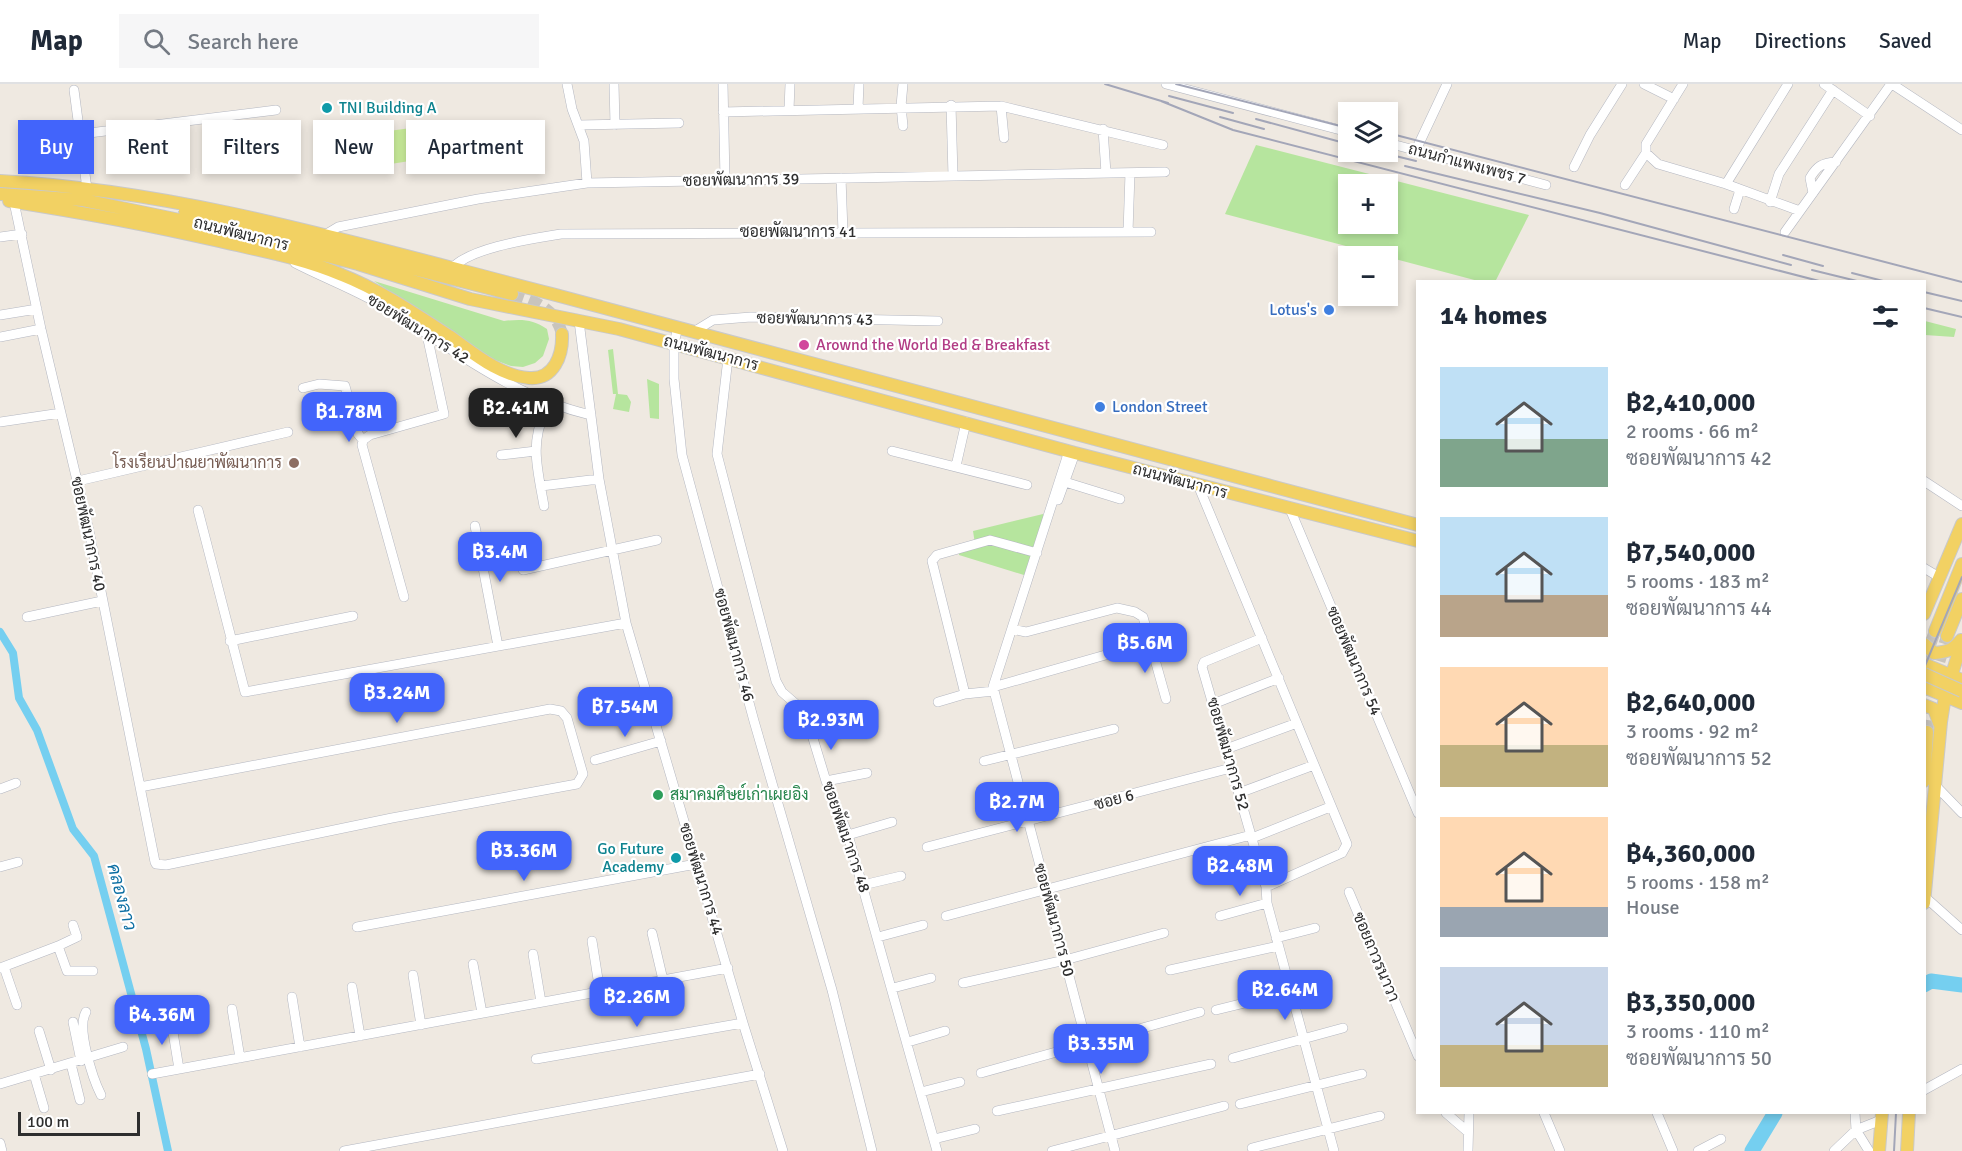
<!DOCTYPE html>
<meta charset="utf-8">
<style>
body{margin:0;font-family:Signika,Sarabun,sans-serif;background:#f6f6f7;color:#1f2937;height:100vh;display:flex;flex-direction:column;font-size:22px;white-space:nowrap}
*{box-sizing:border-box;margin:0}
p{font-size:20px;color:#747a83}
.icon{flex:none;width:33px;height:33px;fill:none;stroke:currentColor;stroke-width:2;stroke-linecap:round;stroke-linejoin:round}
.map{position:relative;flex:1;overflow:hidden}
.details{position:absolute;left:1416px;top:196px;width:510px;height:834px;display:flex;flex-direction:column;background:#fff;border-radius:0px;box-shadow:0 3px 9px #0003}
.details>*{flex:none}
.top-card{position:absolute;left:18px;top:36px;width:570px;height:54px;display:flex;gap:12px}
.controls{position:absolute;left:1338px;top:18px;display:grid;gap:12px}
.controls a{display:grid;place-items:center;width:60px;height:60px;border-radius:0px;background:#fff;box-shadow:0 3px 9px #0003;font-size:30px}
.scale{position:absolute;left:18px;bottom:15px;width:122px;box-sizing:border-box;padding-left:6px;border:3px solid #2e2e2e;border-top:0;font-size:16px;line-height:21px;white-space:nowrap;color:#2e2e2e;-webkit-text-stroke:4px #fff;paint-order:stroke}
.price{position:absolute;translate:-50% -51px;padding:0 14px;border-radius:12px;background:#4264fb;color:#fff;font-size:20px;line-height:39px;filter:drop-shadow(0 2px 3px #0008)}
.price::after{content:'';position:absolute;left:50%;top:36px;width:18px;height:14px;margin-left:-9px;background:inherit;clip-path:polygon(0 0,100% 0,50% 100%)}
.price.current{background:#222;color:#fff}
ul{padding:0;list-style:none}
li{display:flex;align-items:center;gap:18px;height:150px;padding:0 24px}
li span{display:grid;place-items:center;flex:none;width:168px;height:120px;border-radius:0px;color:#555}
li>.icon{margin-inline-start:auto}
span .icon{width:72px;height:72px;fill:#fffc;stroke-width:1}
li b{font-size:26px}
h2{display:flex;justify-content:space-between;align-items:center;height:72px;padding:0 24px;font-size:26px}
.chip{padding:0 21px;border-radius:0px;background:#fff;box-shadow:0 3px 9px #0003;font-size:21px;line-height:54px}
.chip.current{background:#4264fb;color:#fff}
header{display:flex;align-items:center;gap:36px;box-sizing:border-box;height:84px;padding:0 30px;background:#fff;border-bottom:2px solid #e0e1e3}
header strong{font-size:28px}
nav{display:flex;gap:33px;margin-inline-start:auto;font-size:21px}
.search{width:420px;height:54px;background:#f6f6f7;display:flex;align-items:center;gap:15px;box-sizing:border-box;padding:0 21px;border-radius:0px;color:#747a83;font-size:22px}
.map>svg:first-child{display:block}
.green{fill:#b6e59e;fill-rule:evenodd}
.pitch{fill:#c9ec9a}
.lines{fill:none;stroke-linecap:round;stroke-linejoin:round}
.canal{stroke:#75cff0;stroke-width:8}
.river{stroke:#75cff0;stroke-width:15}
.major-tunnel{stroke:#c8c4bd;stroke-width:12;stroke-dasharray:12 6;stroke-linecap:butt}
.minor-casing{stroke:#b4b7c1;stroke-width:10}
.major-casing{stroke:#c9c9c9;stroke-width:14}
.minor{stroke:#fff;stroke-width:9}
.major{stroke:#f2d163;stroke-width:12}
.rail{stroke:#a3a6b8;stroke-width:2}
.major-bridge-casing{stroke:#c9c9c9;stroke-width:14;stroke-linecap:butt}
.major-bridge{stroke:#f2d163;stroke-width:12}
.culture-dot{fill:#0f9aa8;stroke:#fff;stroke-width:2}
.shop-dot{fill:#3f7fe0;stroke:#fff;stroke-width:2}
.hotel-dot{fill:#d1479c;stroke:#fff;stroke-width:2}
.education-dot{fill:#8d6e63;stroke:#fff;stroke-width:2}
.leisure-dot{fill:#2e9e5b;stroke:#fff;stroke-width:2}
.labels{text-anchor:middle;dominant-baseline:central;stroke-width:4.5;stroke-linejoin:round;paint-order:stroke}
.culture-label{font-size:16px;fill:#0d838f;stroke:#fff;text-anchor:start}
.street-label{font-size:16px;fill:#2e2e2e;stroke:#fff}
.shop-label{font-size:16px;fill:#366cbe;stroke:#fff;text-anchor:end}
.hotel-label{font-size:16px;fill:#b23c85;stroke:#fff;text-anchor:start}
.education-label{font-size:16px;fill:#785e54;stroke:#fff;text-anchor:end}
.leisure-label{font-size:16px;fill:#27864d;stroke:#fff;text-anchor:start}
.water-label{font-size:18px;font-style:italic;fill:#0d6fa3;stroke:#fff}
</style>
<header>
<strong>Map</strong>
<div class="search"><svg class="icon" aria-label="search" viewBox="0 0 24 24"><circle cx="10" cy="10" r="6"/><path d="M15 15l6 6"/></svg>Search here</div>
<nav><a>Map</a><a>Directions</a><a>Saved</a></nav>
</header>
<div class="map">
<svg width="1962" height="1067" viewBox="0 0 1962 1067">
<rect width="100%" height="100%" fill="#efe9e1"/>
<path class="green" d="M1256,61L1529,131L1495,198H1482L1225,130ZM1388,100V140H1348V100Z
M374,197L504,237C521,235 533,235 547,245L549,255L543,272L535,279L523,283L511,282L495,276L463,257Z
M1925,237L1956,245L1954,253L1925,251Z
M613,265L618,310L627,311L631,318L629,328L613,325L616,310H613L608,266Z
M647,295L659,300V335L650,334Z
M1043,430L1045,437L1027,492L959,471V465L975,460L973,447Z"/>
<path class="pitch" d="M411,44L416,76L378,82L374,49Z"/>
<g class="lines">
<path class="canal" d="M0,548L13,569L19,614L37,646L73,745L94,772L146,965L168,1067"/>
<path class="river" d="M1924,901L1931,897L1962,901
M1752,1067L1775,1029"/>
<path class="major-tunnel" d="M512,210C535,217 556,225 562,250
M1924,578L1935,547
M1927,648L1934,595L1947,552"/>
<g class="minor-casing">
<path id="minor" d="M567,0L572,25L584,57L587,99
M614,0L615,41
M723,0L725,96
M903,0L901,22L903,42
M1166,0L1348,48
M1644,0L1674,15
M1683,0L1646,60V69L1658,80L1726,100L1800,127
M1824,0L1870,32
M1892,0L1962,46
M74,6L87,105
M951,21L953,92
M1001,22L1004,54
M858,24L859,0
M789,26L790,0
M723,28L1001,22L1163,61
M579,41L679,39
M1103,45L1106,89
M81,50L276,26
M1388,59L1546,101
M1416,66L1447,0
M1574,83L1590,51L1622,0
M841,94L843,148
M1726,100L1788,0
M1625,101L1646,69
M1813,109L1810,94C1817,82 1822,79 1836,78
M14,118L41,245L89,447L155,778L156,780L166,781L392,734L577,700L583,690L567,634L561,627L550,625L140,703
M1770,118L1779,90L1833,6
M1734,125L1740,106
M1128,148L1130,89
M1785,148L1891,0
M323,152L338,143L478,115L587,99L1165,88
M0,153L22,150
M295,179C328,196 362,208 393,228C457,268 516,314 591,331
M452,184C472,163 531,155 561,150L1151,148
M0,231L37,225
M579,237L599,395L626,539L743,939L783,1067
M678,243L674,259V295L682,371L754,637L832,906L872,1067
M695,247L713,236L751,233L938,237
M0,253L41,245
M728,274L717,370L776,597L782,608L805,628L826,697L848,751L937,1067
M303,304L319,300L345,302L358,350L363,356
M0,338L61,329
M892,367L1027,401
M1069,367L993,603L1115,1067
M501,371L536,367
M956,382L966,338
M78,397L288,348
M1924,397L1962,422
M1065,398L1120,415
M1198,401L1347,760L1342,769L1266,803
M541,402L599,395
M1058,416L1075,369
M544,422C538,387 529,359 546,326
M1290,425L1418,729
M198,426L245,608L626,539
M475,442L498,562
M1924,484L1939,493
M523,486L657,456
M404,513L362,361L363,356L370,351L444,330L427,251
M27,533L102,517
M1012,545L1026,548L1117,524L1135,528L1143,533L1166,615
M1262,554L1204,578L1202,583L1266,803L1267,819L1334,1067
M230,557L353,532
M993,603L1151,558
M965,610L932,477L937,471L990,456L1037,469
M938,618L965,610L994,607
M1213,620L1279,594
M1226,665L1297,639
M595,676L661,657
M984,677L1114,645
M826,697L867,689
M1935,701L1962,729
M0,705L16,699
M1239,709L1314,681
M848,751L892,738
M1252,754L1330,723
M927,763L1231,684
M0,783L18,778
M863,801L901,792
M1349,808L1418,972
M1925,813L1962,846
M946,832L1251,751
M1220,832L1267,819
M357,843L696,780
M652,849L663,896
M878,853L923,841
M1276,854L1315,844
M592,857L600,908
M58,862L77,853L73,841
M533,870L541,918
M473,880L482,929
M4,883L17,921
M0,884L58,862L67,887H93
M1170,886L1278,862
M413,891L421,941
M963,899L1065,876L1164,849
M352,903L360,952
M893,904L931,894
M292,913L300,963
M232,925L240,974
M1216,926L1326,899
M86,928C76,944 93,995 101,1011
M171,936L179,985
M73,938L81,977
M39,947L51,986
M908,958L945,947
M1233,974L1343,944
M536,975L743,939
M71,980L80,1016
M981,989L1200,928
M34,990L44,1024
M152,990L728,884
M0,1000L123,963
M1924,1006L1962,985
M921,1008L960,998
M1240,1020L1362,990
M997,1027L1211,980
M1446,1029L1468,1048
M1544,1029L1560,1067
M1657,1029L1673,1067
M1855,1029L1856,1046L1869,1067
M934,1055L975,1045
M0,1059L2,1067
M1252,1064L1380,1032
M344,1067L760,990
M1052,1067L1224,1022
M1468,1067L1469,1029
M1698,1067L1721,1055
M1834,1067L1856,1046L1881,1036"/>
</g>
<g class="major-casing">
<path id="major" d="M0,97C189,107 371,164 552,210C841,285 1129,365 1418,441
M0,110L83,116L223,145L358,180L470,215L619,245L1075,369L1418,457
M9,117C80,128 150,141 219,157C261,167 303,174 342,191C380,206 415,230 449,252C472,268 499,292 529,294C554,296 563,271 562,250
M185,127L226,137
M243,141L512,210
M1924,530L1962,440
M1935,547L1962,480
M1947,552L1962,515
M1924,560L1934,569C1948,568 1953,566 1961,556
M1924,580L1962,596
M1924,603L1962,619
M1924,621L1934,625L1939,639
M1924,697L1927,648
M1924,819L1941,638L1945,612L1962,558
M1879,1067L1882,1029
M1907,1067L1909,1029"/>
</g>
<use href="#minor" class="minor"/>
<use href="#major" class="major"/>
<path class="rail" d="M1105,0L1168,19
M1176,0L1348,44
M1169,12L1233,29
M1161,17L1233,46L1823,198
M1220,33L1264,45
M1256,35L1348,60
M1388,49L1962,198
M1379,68L1416,77
M1405,82L1600,129L1791,181
M1783,171L1823,182
M1812,186L1861,198
M1852,189L1887,198
M1924,208L1962,217
M1924,224L1962,233
M1924,584L1962,493
M1894,1067L1896,1029"/>
<g class="major-bridge-casing">
<path id="major-bridge" d="M1924,590L1962,607"/>
</g>
<use href="#major-bridge" class="major-bridge"/>
</g>
<g class="culture-dot">
<circle cx="327" cy="24" r="6"/>
<circle cx="676" cy="774" r="6"/>
</g>
<g class="shop-dot">
<circle cx="1329" cy="226" r="6"/>
<circle cx="1100" cy="323" r="6"/>
</g>
<circle class="hotel-dot" cx="804" cy="261" r="6"/>
<circle class="education-dot" cx="294" cy="379" r="6"/>
<circle class="leisure-dot" cx="658" cy="711" r="6"/>
<g class="labels">
<g class="culture-label">
<text x="339" y="24">TNI Building A</text>
<text x="664" y="765" text-anchor="end">Go Future<tspan x="664" dy="18">Academy</tspan></text>
</g>
<g class="street-label">
<text transform="translate(1467 80) rotate(15)">ถนนกำแพงเพชร 7</text>
<text transform="translate(741 96) rotate(-1)">ซอยพัฒนาการ 39</text>
<text x="798" y="148">ซอยพัฒนาการ 41</text>
<text transform="translate(241 150) rotate(14)">ถนนพัฒนาการ</text>
<text transform="translate(815 235) rotate(1)">ซอยพัฒนาการ 43</text>
<text transform="translate(418 245) rotate(32)">ซอยพัฒนาการ 42</text>
<text transform="translate(711 269) rotate(15)">ถนนพัฒนาการ</text>
<text transform="translate(1180 397) rotate(15)">ถนนพัฒนาการ</text>
<text transform="translate(88 450) rotate(78)">ซอยพัฒนาการ 40</text>
<text transform="translate(734 561) rotate(75)">ซอยพัฒนาการ 46</text>
<text transform="translate(1354 577) rotate(67)">ซอยพัฒนาการ 54</text>
<text transform="translate(1228 670) rotate(74)">ซอยพัฒนาการ 52</text>
<text transform="translate(1114 716) rotate(-15)">ซอย 6</text>
<text transform="translate(846 753) rotate(71)">ซอยพัฒนาการ 48</text>
<text transform="translate(701 795) rotate(73)">ซอยพัฒนาการ 44</text>
<text transform="translate(1054 836) rotate(75)">ซอยพัฒนาการ 50</text>
<text transform="translate(1376 873) rotate(67)">ซอยถาวรนาวา</text>
</g>
<g class="shop-label">
<text x="1317" y="226">Lotus's</text>
<text x="1112" y="323" text-anchor="start">London Street</text>
</g>
<g class="hotel-label">
<text x="816" y="261">Arownd the World Bed &amp; Breakfast</text>
</g>
<g class="education-label">
<text x="282" y="379">โรงเรียนปาณยาพัฒนาการ</text>
</g>
<g class="leisure-label">
<text x="670" y="711">สมาคมศิษย์เก่าเผยอิง</text>
</g>
<g class="water-label">
<text transform="translate(122 813) rotate(75)">คลองลาว</text>
</g>
</g>
</svg>
<div class="controls">
<a><svg class="icon" aria-label="layers" viewBox="0 0 24 24"><path d="M12 4l9 5-9 5-9-5zM3 14l9 5 9-5"/></svg></a>
<a>+</a>
<a>−</a>
</div>
<div class="scale">100 m</div>
<b class="price current" style="left:516px;top:355px">฿2.41M</b>
<b class="price" style="left:349px;top:359px">฿1.78M</b>
<b class="price" style="left:500px;top:499px">฿3.4M</b>
<b class="price" style="left:1145px;top:590px">฿5.6M</b>
<b class="price" style="left:397px;top:640px">฿3.24M</b>
<b class="price" style="left:625px;top:654px">฿7.54M</b>
<b class="price" style="left:831px;top:667px">฿2.93M</b>
<b class="price" style="left:1017px;top:749px">฿2.7M</b>
<b class="price" style="left:524px;top:798px">฿3.36M</b>
<b class="price" style="left:1240px;top:813px">฿2.48M</b>
<b class="price" style="left:1285px;top:937px">฿2.64M</b>
<b class="price" style="left:637px;top:944px">฿2.26M</b>
<b class="price" style="left:162px;top:962px">฿4.36M</b>
<b class="price" style="left:1101px;top:991px">฿3.35M</b>
<div class="top-card">
<a class="chip current">Buy</a>
<a class="chip">Rent</a>
<a class="chip">Filters</a>
<a class="chip">New</a>
<a class="chip">Apartment</a>
</div>
<section class="details">
<h2>14 homes<svg class="icon" aria-label="filters" viewBox="0 0 24 24"><path d="M4 7h16M4 17h16"/><circle cx="9" cy="7" r="2"/><circle cx="15" cy="17" r="2"/></svg></h2>
<ul>
<li><span style="background:linear-gradient(#bfe0f5 60%,#7fa58c 0)"><svg class="icon" aria-label="home" viewBox="0 0 24 24"><path d="M3 11l9-7 9 7M6 9v11h12V9"/></svg></span><div><b>฿2,410,000</b><p>2 rooms · 66 m²</p><p>ซอยพัฒนาการ 42</p></div></li>
<li><span style="background:linear-gradient(#bfe0f5 65%,#b9a48a 0)"><svg class="icon" aria-label="home" viewBox="0 0 24 24"><path d="M3 11l9-7 9 7M6 9v11h12V9"/></svg></span><div><b>฿7,540,000</b><p>5 rooms · 183 m²</p><p>ซอยพัฒนาการ 44</p></div></li>
<li><span style="background:linear-gradient(#ffd9b3 65%,#c2b280 0)"><svg class="icon" aria-label="home" viewBox="0 0 24 24"><path d="M3 11l9-7 9 7M6 9v11h12V9"/></svg></span><div><b>฿2,640,000</b><p>3 rooms · 92 m²</p><p>ซอยพัฒนาการ 52</p></div></li>
<li><span style="background:linear-gradient(#ffd9b3 75%,#9aa5b1 0)"><svg class="icon" aria-label="home" viewBox="0 0 24 24"><path d="M3 11l9-7 9 7M6 9v11h12V9"/></svg></span><div><b>฿4,360,000</b><p>5 rooms · 158 m²</p><p>House</p></div></li>
<li><span style="background:linear-gradient(#c9d6e8 65%,#c2b280 0)"><svg class="icon" aria-label="home" viewBox="0 0 24 24"><path d="M3 11l9-7 9 7M6 9v11h12V9"/></svg></span><div><b>฿3,350,000</b><p>3 rooms · 110 m²</p><p>ซอยพัฒนาการ 50</p></div></li>
</ul>
</section>
</div>
